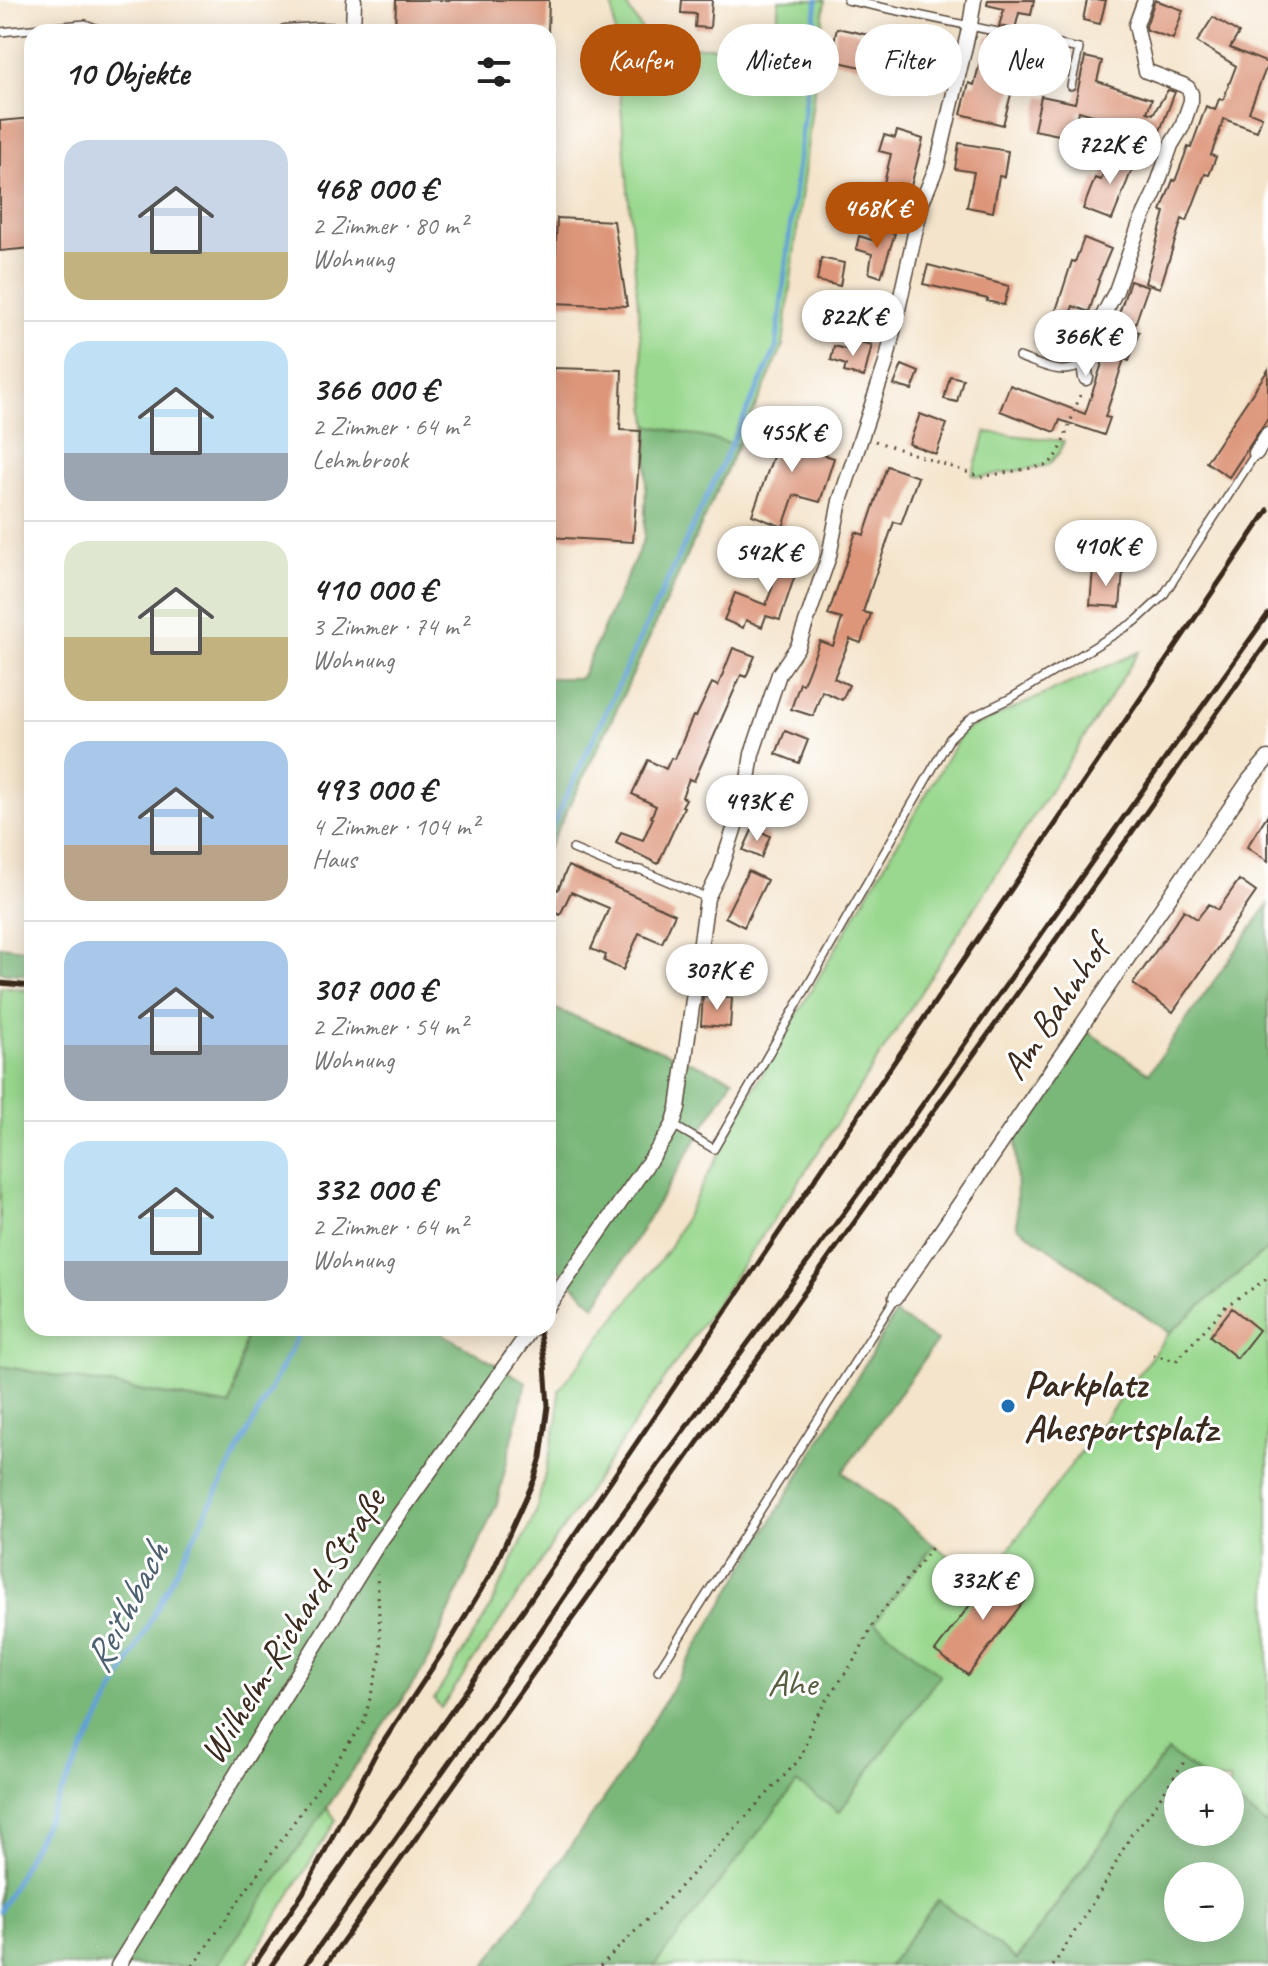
<!DOCTYPE html>
<html lang="de">
<meta charset="utf-8">
<style>
body{margin:0;font-family:Caveat,sans-serif;background:#f6f6f6;color:#222;height:100vh;display:flex;flex-direction:column;font-size:30px;white-space:nowrap}
*{box-sizing:border-box;margin:0}
p{font-size:26px;color:#767676}
.icon{flex:none;width:44px;height:44px;fill:none;stroke:currentColor;stroke-width:2;stroke-linecap:round;stroke-linejoin:round}
.map{position:relative;flex:1;overflow:hidden}
.side{position:absolute;left:24px;top:24px;width:532px;height:1312px;display:flex;flex-direction:column;background:#fff;border-radius:24px;box-shadow:0 4px 20px #0003}
.side>*{flex:none}
.guide{position:absolute;left:580px;top:24px;width:568px;height:72px;display:flex;gap:16px}
.controls{position:absolute;left:1164px;top:1766px;display:grid;gap:16px}
.controls a{display:grid;place-items:center;width:80px;height:80px;border-radius:50%;background:#fff;box-shadow:0 4px 20px #0003;font-size:40px}
.price{position:absolute;translate:-50% -68px;padding:0 18px;border-radius:28px;background:#fff;color:#222;font-size:26px;line-height:52px;filter:drop-shadow(0 2px 4px #0008)}
.price::after{content:'';position:absolute;left:50%;top:48px;width:24px;height:18px;margin-left:-12px;background:inherit;clip-path:polygon(0 0,100% 0,50% 100%)}
.price.selected{background:#b45309;color:#fff}
ul{padding:0;list-style:none}
li{display:flex;align-items:center;gap:24px;height:200px;padding:0 40px}
li+li{border-top:2px solid #e0e0e0}
li span{display:grid;place-items:center;flex:none;width:224px;height:160px;border-radius:24px;color:#555}
li>.icon{margin-inline-start:auto}
span .icon{width:96px;height:96px;fill:#fffc;stroke-width:1}
li b{font-size:34px}
h2{display:flex;justify-content:space-between;align-items:center;height:96px;padding:0 40px;font-size:34px}
.chip{padding:0 28px;border-radius:36px;background:#fff;box-shadow:0 4px 20px #0003;font-size:28px;line-height:72px}
.chip.selected{background:#b45309;color:#fff}
.map>svg:first-child{display:block}
.green{fill:#99d88e;stroke:#6a8156;stroke-width:2}
.forest{fill:#7ab879;stroke:#5a714c;stroke-width:2;fill-rule:evenodd}
.lines{fill:none;stroke-linecap:round;stroke-linejoin:round}
.stream{stroke:#64a1d5;stroke-width:5}
.building{fill:#dd967a}
.lane-casing{stroke:#574638;stroke-width:10}
.street-casing{stroke:#574638;stroke-width:17}
.path{stroke:#574638;stroke-width:3;stroke-dasharray:2 6;stroke-linecap:butt}
.lane{stroke:#fff;stroke-width:7}
.street{stroke:#fff;stroke-width:14}
.rail{stroke:#3b2a1e;stroke-width:5}
.poi-dot{fill:#1f6fb2;stroke:#fff;stroke-width:3}
.labels{text-anchor:middle;dominant-baseline:central;stroke-width:6;stroke-linejoin:round;paint-order:stroke}
.street-label{font-size:38px;fill:#3b2a1e;stroke:#fff}
.poi-label{font-size:38px;font-weight:bold;fill:#3b2a1e;stroke:#fff;text-anchor:start}
.park-label{font-size:38px;fill:#575e40;stroke:#fff}
.water-label{font-size:40px;font-style:italic;fill:#4d6070;stroke:#fff}
</style>
<div class="map">
<svg width="1268" height="1966" viewBox="0 0 1268 1966">
<rect width="100%" height="100%" fill="#fff"/>
<filter id="ink" filterUnits="userSpaceOnUse"><feTurbulence type="fractalNoise" baseFrequency=".0125" numOctaves="2"/><feDisplacementMap in="SourceGraphic" scale="16" xChannelSelector="R" yChannelSelector="G"/><feConvolveMatrix kernelMatrix="1 2 1 2 8 2 1 2 1" color-interpolation-filters="sRGB"/></filter>
<filter id="wash" filterUnits="userSpaceOnUse"><feTurbulence type="fractalNoise" baseFrequency=".006" numOctaves="4" result="noise"/><feDisplacementMap in="SourceGraphic" scale="32" xChannelSelector="R" yChannelSelector="G"/><feGaussianBlur stdDeviation="1.8" result="paint"/><feColorMatrix in="noise" values="0 0 0 0 0 0 0 0 0 0 0 0 0 0 0 0 0 1.4 0 .05"/><feComposite in="paint" operator="in"/></filter>
<g filter="url(#wash)">
<rect width="100%" height="100%" fill="#f4e4cb"/>
<path class="green" d="M612,0H623L653,47H775L779,0H825L783,346L738,445L648,425Z
M986,432L1064,441L1059,453L1048,465L981,477L972,475Z
M1139,652L802,1177L441,1708L434,1699L488,1612L536,1512L558,1418L559,1390L668,1250L754,1088L963,731Z
M0,987L32,991V1328H247L231,1406L0,1366Z
M1268,1248V1826L1230,1797V1780H1208L1167,1751L1016,1960L938,1900L888,1966H654L797,1782L839,1812L939,1676L874,1622L934,1545L985,1581L1169,1333Z
M327,1807L336,1820L246,1966H216Z"/>
<path class="forest" d="M648,425L738,445L614,715L548,849V678H581L644,539Z
M1268,905V1248L1169,1333L1017,1226L1016,1130L1085,1030L1149,1073Z
M0,946L32,950V975L0,972Z
M548,1006L733,1079L595,1306L548,1259Z
M895,1314L937,1341L843,1472L934,1545L875,1622L940,1675L839,1812L797,1783L654,1966H485L618,1779Z
M247,1328H439L445,1335L526,1382L497,1503L426,1665L217,1966H0V1366L231,1406Z
M1167,1751L1208,1780H1178V1832H1230V1797L1268,1826V1966H888L938,1900L1017,1960ZM1178,1876H1230V1928H1178Z"/>
<g class="lines">
<path class="stream" d="M548,835L776,349L817,0
M0,1911L302,1328"/>
</g>
<g id="blocks">
<path class="building" d="M396,0H549L548,32H395Z
M682,0H712L710,28L695,27L696,14L681,13Z
M988,0H1034L1031,15L1019,13L1015,29L999,26L1004,9L987,5Z
M1087,0H1106L1100,24L1083,20Z
M1155,0L1183,10L1173,39L1147,30L1146,26Z
M1213,17L1239,33L1230,48L1268,63L1249,112L1262,117L1257,131L1224,119L1211,155L1216,157L1209,175L1205,174L1187,221L1182,219L1160,288L1145,283L1165,212L1161,211L1173,180L1175,181L1188,147L1191,148L1206,106L1215,110L1219,99L1223,100L1236,66L1197,42Z
M837,28L914,45L906,77L830,60Z
M987,36L1059,51L1051,83L1016,75L1003,125L961,114L969,83L974,85Z
M1085,57L1102,61L1097,81L1152,99L1147,112L1153,114L1168,90L1175,92L1160,131L1122,117L1120,123L1079,111L1074,138L1034,130L1041,96L1075,103Z
M32,118V248L0,251V121Z
M897,131L923,139L910,190L884,183L891,154L879,151L884,135L895,138Z
M959,143L1008,151L1004,177L999,176L993,212L967,207L974,172L955,169Z
M1112,150L1136,159L1112,220L1083,209L1095,178L1101,180Z
M557,218L614,221L627,306L553,303Z
M879,228L895,233L881,277L869,273L872,254L856,249L859,236L875,241Z
M1084,238L1111,249L1098,280L1099,281L1089,312L1073,306L1056,353L1034,345L1043,319L1052,323L1072,261L1075,262Z
M821,258L844,263L840,286L817,281Z
M928,265L1009,286L1004,305L987,301L988,299L923,284Z
M1130,281L1148,287L1133,330L1139,332L1129,361L1124,359L1105,417L1110,418L1104,435L1060,420L1055,432L1000,411L1010,385L1085,414Z
M852,340L872,345L864,377L844,372L846,365L831,360L834,346L849,350Z
M902,365L919,372L912,390L894,385Z
M553,368L622,370L620,430L641,431L633,542L548,537V467Z
M1268,370V418L1229,477L1206,462Z
M950,376L963,379L957,402L944,399Z
M920,414L947,424L936,454L909,444Z
M788,415L811,423L802,448L834,458L820,502L794,495L783,527L752,515Z
M887,466L918,477L901,524L894,522L876,573L863,612L871,614L861,643L850,639L834,678L849,685L842,700L822,691L813,716L791,709L800,683L803,684L820,641L833,646L842,619L828,615L856,532L864,535Z
M788,543L804,548L780,620L766,616L762,627L746,620L743,628L724,620L735,593L766,605Z
M1093,569L1123,571L1120,607L1090,605Z
M733,648L755,656L746,677L741,675L694,781L689,779L682,797L686,799L682,806L684,807L658,864L616,843L621,832L643,840L653,818L651,817L656,806L632,794L648,760L666,769L671,758L675,759L693,716L696,717L712,683L718,686Z
M785,731L808,740L799,763L776,754Z
M770,782L787,788L778,813L761,806Z
M1268,814V861L1247,847Z
M753,828L770,836L761,858L743,850Z
M568,866L675,914L662,943L639,933L623,970L604,961L606,955L591,949L609,908L571,892L560,915L548,909V901L554,888L558,890Z
M748,871L767,880L744,927L725,917Z
M1239,880L1256,892L1173,1012L1133,984L1184,910L1197,919L1209,904L1218,910Z
M703,997L732,998L730,1027L701,1025Z
M1232,1308L1259,1330L1237,1358L1210,1336Z
M998,1568L1030,1593L968,1675L935,1651Z"/>
</g>
</g>
<g filter="url(#ink)">
<use href="#blocks" fill-opacity="0" stroke="#574638" stroke-width="2"/>
<g class="lines">
<g class="lane-casing">
<path id="lane" d="M847,0L1079,49L1071,86
M0,32L85,24L106,32
M1019,357C1041,364 1062,378 1084,364
M573,849L618,868L641,870L707,898
M673,1125L714,1149L950,738L972,717L1011,698L1136,621L1163,596L1256,453
M658,1671L896,1297"/>
</g>
<g class="street-casing">
<path id="street" d="M285,32L317,30L353,31
M353,32L354,0
M1086,378L1084,364L1096,329L1116,291L1139,226L1155,192L1171,145L1182,127L1191,101V94L1188,88L1183,85L1146,71L1136,25L1145,0
M1256,453L1268,434
M896,1297L1250,779L1268,758
M548,1306L664,1140L673,1125L678,1108L707,898L720,872L746,793L752,754L779,674L798,646L829,556L840,501L886,363L922,202L937,166L970,25L974,0
M118,1966L376,1547L532,1328"/>
</g>
<path class="path" d="M875,441L981,477L1048,465L1059,453L1082,390
M1153,1355L1176,1361L1226,1306L1268,1278
M193,1966L364,1722L381,1656L377,1574
M600,1966L675,1892L799,1760L804,1749L813,1721L857,1656L874,1622L934,1545
M1053,1966L1104,1885L1131,1835L1149,1814L1184,1762"/>
<use href="#lane" class="lane"/>
<use href="#street" class="street"/>
<path class="rail" d="M0,983L32,986
M253,1966L303,1893L376,1753L454,1635L493,1570L534,1480L541,1457L548,1406L545,1365L539,1328
M271,1966L526,1606L1268,510
M305,1966L497,1695L606,1536L904,1131L1084,873L1268,614
M325,1966L1268,641"/>
</g>
</g>
<circle class="poi-dot" cx="1008" cy="1406" r="8"/>
<g class="labels">
<g class="street-label">
<text transform="translate(1055 1008) rotate(-56)">Am Bahnhof</text>
<text transform="translate(292 1626) rotate(-58)">Wilhelm-Richard-Straße</text>
</g>
<g class="poi-label">
<text x="1024" y="1384">Parkplatz<tspan x="1024" dy="44">Ahesportsplatz</tspan></text>
</g>
<g class="park-label">
<text x="792" y="1682">Ahe</text>
</g>
<g class="water-label">
<text transform="translate(126 1607) rotate(-63)">Reithbach</text>
</g>
</g>
</svg>
<div class="controls">
<a>+</a>
<a>−</a>
</div>
<b class="price" style="left:1110px;top:186px">722K €</b>
<b class="price selected" style="left:877px;top:250px">468K €</b>
<b class="price" style="left:853px;top:358px">822K €</b>
<b class="price" style="left:1086px;top:378px">366K €</b>
<b class="price" style="left:792px;top:474px">455K €</b>
<b class="price" style="left:1106px;top:588px">410K €</b>
<b class="price" style="left:768px;top:594px">542K €</b>
<b class="price" style="left:757px;top:843px">493K €</b>
<b class="price" style="left:717px;top:1012px">307K €</b>
<b class="price" style="left:983px;top:1622px">332K €</b>
<div class="guide">
<a class="chip selected">Kaufen</a>
<a class="chip">Mieten</a>
<a class="chip">Filter</a>
<a class="chip">Neu</a>
</div>
<section class="side">
<h2>10 Objekte<svg class="icon" aria-label="filters" viewBox="0 0 24 24"><path d="M4 7h16M4 17h16"/><circle cx="9" cy="7" r="2"/><circle cx="15" cy="17" r="2"/></svg></h2>
<ul>
<li><span style="background:linear-gradient(#c9d6e8 70%,#c2b280 0)"><svg class="icon" aria-label="home" viewBox="0 0 24 24"><path d="M3 11l9-7 9 7M6 9v11h12V9"/></svg></span><div><b>468 000 €</b><p>2 Zimmer · 80 m²</p><p>Wohnung</p></div></li>
<li><span style="background:linear-gradient(#bfe0f5 70%,#9aa5b1 0)"><svg class="icon" aria-label="home" viewBox="0 0 24 24"><path d="M3 11l9-7 9 7M6 9v11h12V9"/></svg></span><div><b>366 000 €</b><p>2 Zimmer · 64 m²</p><p>Lehmbrook</p></div></li>
<li><span style="background:linear-gradient(#dfe7d0 60%,#c2b280 0)"><svg class="icon" aria-label="home" viewBox="0 0 24 24"><path d="M3 11l9-7 9 7M6 9v11h12V9"/></svg></span><div><b>410 000 €</b><p>3 Zimmer · 74 m²</p><p>Wohnung</p></div></li>
<li><span style="background:linear-gradient(#a9c7e8 65%,#b9a48a 0)"><svg class="icon" aria-label="home" viewBox="0 0 24 24"><path d="M3 11l9-7 9 7M6 9v11h12V9"/></svg></span><div><b>493 000 €</b><p>4 Zimmer · 104 m²</p><p>Haus</p></div></li>
<li><span style="background:linear-gradient(#a9c7e8 65%,#9aa5b1 0)"><svg class="icon" aria-label="home" viewBox="0 0 24 24"><path d="M3 11l9-7 9 7M6 9v11h12V9"/></svg></span><div><b>307 000 €</b><p>2 Zimmer · 54 m²</p><p>Wohnung</p></div></li>
<li><span style="background:linear-gradient(#bfe0f5 75%,#9aa5b1 0)"><svg class="icon" aria-label="home" viewBox="0 0 24 24"><path d="M3 11l9-7 9 7M6 9v11h12V9"/></svg></span><div><b>332 000 €</b><p>2 Zimmer · 64 m²</p><p>Wohnung</p></div></li>
</ul>
</section>
</div>
